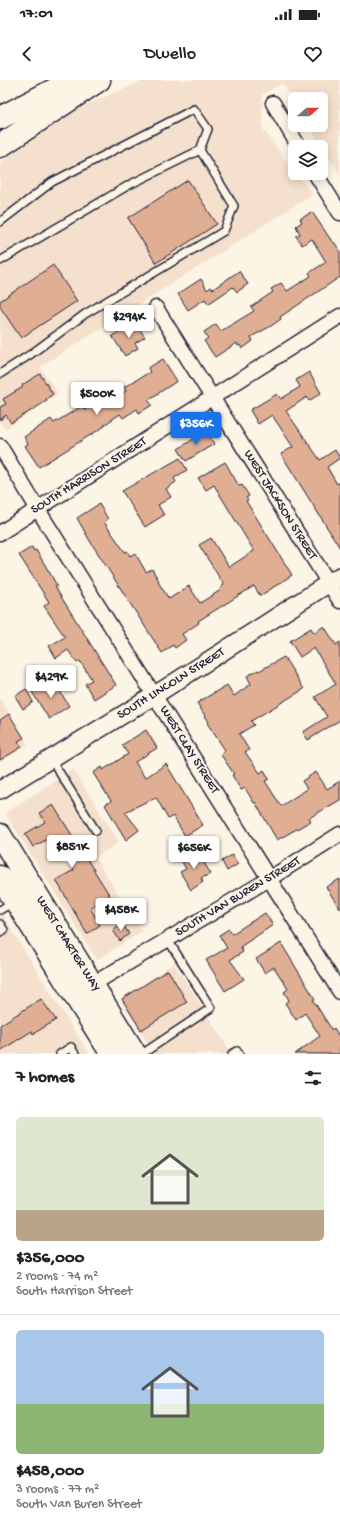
<!DOCTYPE html>
<meta charset="utf-8">
<style>
body{margin:0;font-family:"Gochi Hand",sans-serif;background:#f6f6f6;color:#222;height:100vh;display:flex;flex-direction:column;font-size:15px;white-space:nowrap}
*{box-sizing:border-box;margin:0}
p{font-size:13px;color:#767676}
.icon{flex:none;width:22px;height:22px;fill:none;stroke:currentColor;stroke-width:2;stroke-linecap:round;stroke-linejoin:round}
.map{position:relative;height:974px;overflow:hidden}
.panel{display:flex;flex-direction:column;background:#fff;flex:1}
.panel>*{flex:none}
.needle{width:26px;rotate:70deg}
.buttons{position:absolute;left:288px;top:12px;display:grid;gap:8px}
.buttons a{display:grid;place-items:center;width:40px;height:40px;border-radius:6px;background:#fff;box-shadow:0 2px 10px #0003;font-size:20px}
.price{position:absolute;translate:-50% -34px;padding:0 9px;border-radius:4px;background:#fff;color:#222;font-size:13px;line-height:26px;filter:drop-shadow(0 1px 2px #0008)}
.price::after{content:'';position:absolute;left:50%;top:24px;width:12px;height:9px;margin-left:-6px;background:inherit;clip-path:polygon(0 0,100% 0,50% 100%)}
.price.on{background:#1a73e8;color:#fff}
ul{padding:0;list-style:none}
li{display:grid;align-content:center;gap:8px;height:212px;padding:0 16px}
li+li{border-top:1px solid #e0e0e0}
li span{display:grid;place-items:center;height:124px;border-radius:6px;color:#555}
li>.icon{margin-inline-start:auto}
span .icon{width:72px;height:72px;fill:#fffc;stroke-width:1}
li b{font-size:17px}
h2{display:flex;justify-content:space-between;align-items:center;height:48px;padding:0 16px;font-size:17px}
.status{display:flex;justify-content:space-between;align-items:center;height:28px;padding:0 20px;background:#fff;direction:ltr}
.status svg{height:11px;fill:currentColor}
header{display:flex;justify-content:space-between;align-items:center;height:52px;padding:0 16px;background:#fff;font-size:18px;font-weight:600}
.map>svg:first-child{display:block}
.built{fill:#f4e0cc}
.building{fill:#e0ae93;stroke:#22223b}
.lines{fill:none;stroke-linecap:round;stroke-linejoin:round}
.service-casing{stroke:#22223b;stroke-width:10}
.minor-casing{stroke:#22223b;stroke-width:17}
.tertiary-casing{stroke:#22223b;stroke-width:20}
.primary-casing{stroke:#22223b;stroke-width:25}
.motorway-casing{stroke:#22223b;stroke-width:25}
.service{stroke:#fcf5e5;stroke-width:7}
.minor{stroke:#fcf5e5;stroke-width:14}
.tertiary{stroke:#fcf5e5;stroke-width:17}
.primary{stroke:#fcf5e5;stroke-width:22}
.motorway{stroke:#fcf5e5;stroke-width:22}
.labels{text-anchor:middle;dominant-baseline:central;stroke-width:4;stroke-linejoin:round;paint-order:stroke}
.street-label{font-size:13px;fill:#22223b;stroke:#fcf5e5}
</style>
<div class="status"><b>17:01</b><svg viewBox="0 0 49 12"><path d="M0 12V9h3v3zM5 12V6h3v6zM10 12V3h3v9zM15 12V0h3v12zM26 1h20v11H26zM47 4h2v5h-2z"/></svg></div>
<header><svg class="icon" aria-label="back" viewBox="0 0 24 24"><path d="M15 5l-7 7 7 7"/></svg>Dwello<svg class="icon" aria-label="heart" viewBox="0 0 24 24"><path d="M12 20l-8-8c-3-5 5-10 8-4 3-6 11-1 8 4z"/></svg></header>
<div class="map">
<svg width="340" height="974" viewBox="0 0 340 974">
<rect width="100%" height="100%" fill="#fcf5e5"/>
<filter id="ink" filterUnits="userSpaceOnUse"><feTurbulence type="fractalNoise" baseFrequency=".025" numOctaves="2"/><feDisplacementMap in="SourceGraphic" scale="8" xChannelSelector="R" yChannelSelector="G"/><feConvolveMatrix kernelMatrix="1 2 1 2 8 2 1 2 1" color-interpolation-filters="sRGB"/></filter>
<g filter="url(#ink)">
<path class="built" d="M144,0H340V95L308,45H321V19H295V23L282,3L262,15L263,49L295,93L313,114L40,287L58,314L5,349L0,342V83L61,36Z
M0,619L28,664L0,682Z
M73,689L119,762L95,778L142,851L97,880L5,733Z
M0,831L89,974H0Z
M174,883L232,974H155L120,919Z"/>
<path class="building" d="M188,100L217,144L156,183L128,138Z
M312,132L333,163L334,162L340,171V197L280,237L281,239L271,246L251,257L253,261L242,269L240,265L238,266L237,263L215,277L204,261L208,258L204,252L216,244L221,251L254,231L251,227L273,212L271,209L281,203L287,211L311,196L309,193L326,182L312,159L302,165L296,156L300,154L296,146L302,142L300,139Z
M53,185L77,221L21,258L0,227V221Z
M239,191L248,204L237,212L233,207L208,224L205,219L188,230L178,214L201,199L207,210L211,207L213,209Z
M135,243L145,257L135,263L138,268L125,276L112,256Z
M163,279L177,301L148,320L152,325L139,333L137,329L123,338L120,334L104,345L105,346L39,387L25,366L28,364L24,357L51,339L54,343L82,326L85,330L102,318L106,324L126,311L124,307L150,292L148,288Z
M309,292L321,313L309,321L307,317L286,331L320,380L335,370L340,378L327,387L337,404L340,402V468L281,374L293,367L272,335L258,344L250,330L277,314L281,319L300,307L296,300Z
M40,294L53,314L46,319L47,320L41,323L42,324L11,343L6,335L0,340V327L6,324L3,319L23,307L22,305Z
M206,351L214,364L186,381L178,369Z
M180,378L187,390L174,398L176,402L166,409L171,417L158,425L164,435L145,447L122,411Z
M225,382L239,406L242,405L249,416L246,418L248,420L246,421L292,495L260,516L254,506L198,541L199,543L182,554L186,560L175,568L173,565L162,573L90,461L77,438L99,424L108,439L104,442L125,472L127,471L130,476L135,473L146,492L152,489L159,501L158,502L169,519L189,506L200,523L221,510L220,508L224,505L199,465L211,458L229,487L254,471L214,405L206,410L198,398Z
M32,467L34,471L36,470L51,495L57,506L55,507L116,605L94,619L85,604L92,600L80,581L77,583L68,570L56,578L49,566L65,557L44,526L49,522L19,475Z
M324,546L336,565L340,562V640L308,660L303,652L327,637L315,617L336,604L314,568L300,577L290,561L311,548L314,553Z
M284,577L304,609L251,641L254,645L239,654L249,670L245,672L260,693L264,690L269,699L265,701L281,726L307,709L302,701L316,692L327,709L340,701V720L309,738L311,741L277,760L255,722L254,723L245,708L241,710L232,695L234,694L221,675L225,670L207,643L209,642L197,623L227,605L234,616L251,604L247,596L258,590L259,591Z
M53,600L69,626L49,639L32,612Z
M26,609L33,622L23,629L15,616Z
M9,634L24,658L18,661L22,667L0,680V640Z
M146,650L157,668L135,682L145,698L166,684L203,745L185,756L173,736L168,739L156,717L125,732L139,750L126,760L105,725L111,721L93,693L102,687L103,690L128,674L122,665Z
M53,725L110,816L90,828L100,845L87,854L56,800L74,790L53,756L33,767L25,754L45,742L39,733Z
M197,772L211,794L201,798L203,802L191,810L180,792L186,789L181,780Z
M232,775L238,784L227,791L222,781Z
M340,799V829L326,807Z
M265,833L273,845L240,867L243,872L230,880L244,899L225,911L206,880L227,868L219,855L229,849L232,854Z
M122,843L129,854L120,861L113,850Z
M281,863L315,919L313,920L332,950L334,948L340,958V974H295L320,956L305,933L296,940L285,923L289,920L284,912L288,909L274,887L265,893L256,879Z
M168,890L187,922L141,950L122,919Z
M41,919L56,940L33,954L32,951L0,971V945Z"/>
<g class="lines">
<g class="service-casing">
<path id="service" d="M0,142L52,102L194,29L208,49L200,70L234,126L224,151L85,234L31,274L0,294
M0,181L129,105L200,70
M51,679L96,751
M0,830L13,822
M0,844L4,850L0,852
M60,974L71,967L75,974
M142,974L211,928L168,860
M232,974L237,971L239,974"/>
</g>
<g class="minor-casing">
<path id="minor" d="M273,23L299,67
M315,93L340,133
M156,228L340,521
M0,366L37,428L340,912
M0,453L340,236
M93,904L269,799L340,754"/>
</g>
<g class="tertiary-casing">
<path id="tertiary" d="M0,710L155,615L340,496"/>
</g>
<g class="primary-casing">
<path id="primary" d="M0,755L135,974
M0,797C38,855 74,915 112,974"/>
</g>
<g class="motorway-casing">
<path id="motorway" d="M0,38L73,0
M0,66L99,0"/>
</g>
<use href="#service" class="service"/>
<use href="#minor" class="minor"/>
<use href="#tertiary" class="tertiary"/>
<use href="#primary" class="primary"/>
<use href="#motorway" class="motorway"/>
</g>
</g>
<g class="labels">
<g class="street-label">
<text transform="translate(89 396) rotate(-32)">SOUTH HARRISON STREET</text>
<text transform="translate(280 425) rotate(58)">WEST JACKSON STREET</text>
<text transform="translate(171 604) rotate(-32)">SOUTH LINCOLN STREET</text>
<text transform="translate(189 670) rotate(58)">WEST CLAY STREET</text>
<text transform="translate(238 817) rotate(-31)">SOUTH VAN BUREN STREET</text>
<text transform="translate(68 864) rotate(58)">WEST CHARTER WAY</text>
</g>
</g>
</svg>
<div class="buttons">
<a><svg class="needle" viewBox="-14 -14 28 28"><path d="M0-13l5 13h-10z" fill="#e53935"/><path d="M0 13l5-13h-10z" fill="#767676"/></svg></a>
<a><svg class="icon" aria-label="layers" viewBox="0 0 24 24"><path d="M12 4l9 5-9 5-9-5zM3 14l9 5 9-5"/></svg></a>
</div>
<b class="price" style="left:129px;top:259px">$294K</b>
<b class="price" style="left:97px;top:336px">$500K</b>
<b class="price on" style="left:196px;top:366px">$356K</b>
<b class="price" style="left:51px;top:619px">$429K</b>
<b class="price" style="left:72px;top:789px">$851K</b>
<b class="price" style="left:194px;top:790px">$656K</b>
<b class="price" style="left:121px;top:852px">$458K</b>
</div>
<section class="panel">
<h2>7 homes<svg class="icon" aria-label="filters" viewBox="0 0 24 24"><path d="M4 7h16M4 17h16"/><circle cx="9" cy="7" r="2"/><circle cx="15" cy="17" r="2"/></svg></h2>
<ul>
<li><span style="background:linear-gradient(#dfe7d0 75%,#b9a48a 0)"><svg class="icon" aria-label="home" viewBox="0 0 24 24"><path d="M3 11l9-7 9 7M6 9v11h12V9"/></svg></span><div><b>$356,000</b><p>2 rooms · 74 m²</p><p>South Harrison Street</p></div></li>
<li><span style="background:linear-gradient(#a9c7e8 60%,#8fb573 0)"><svg class="icon" aria-label="home" viewBox="0 0 24 24"><path d="M3 11l9-7 9 7M6 9v11h12V9"/></svg></span><div><b>$458,000</b><p>3 rooms · 77 m²</p><p>South Van Buren Street</p></div></li>
</ul>
</section>
